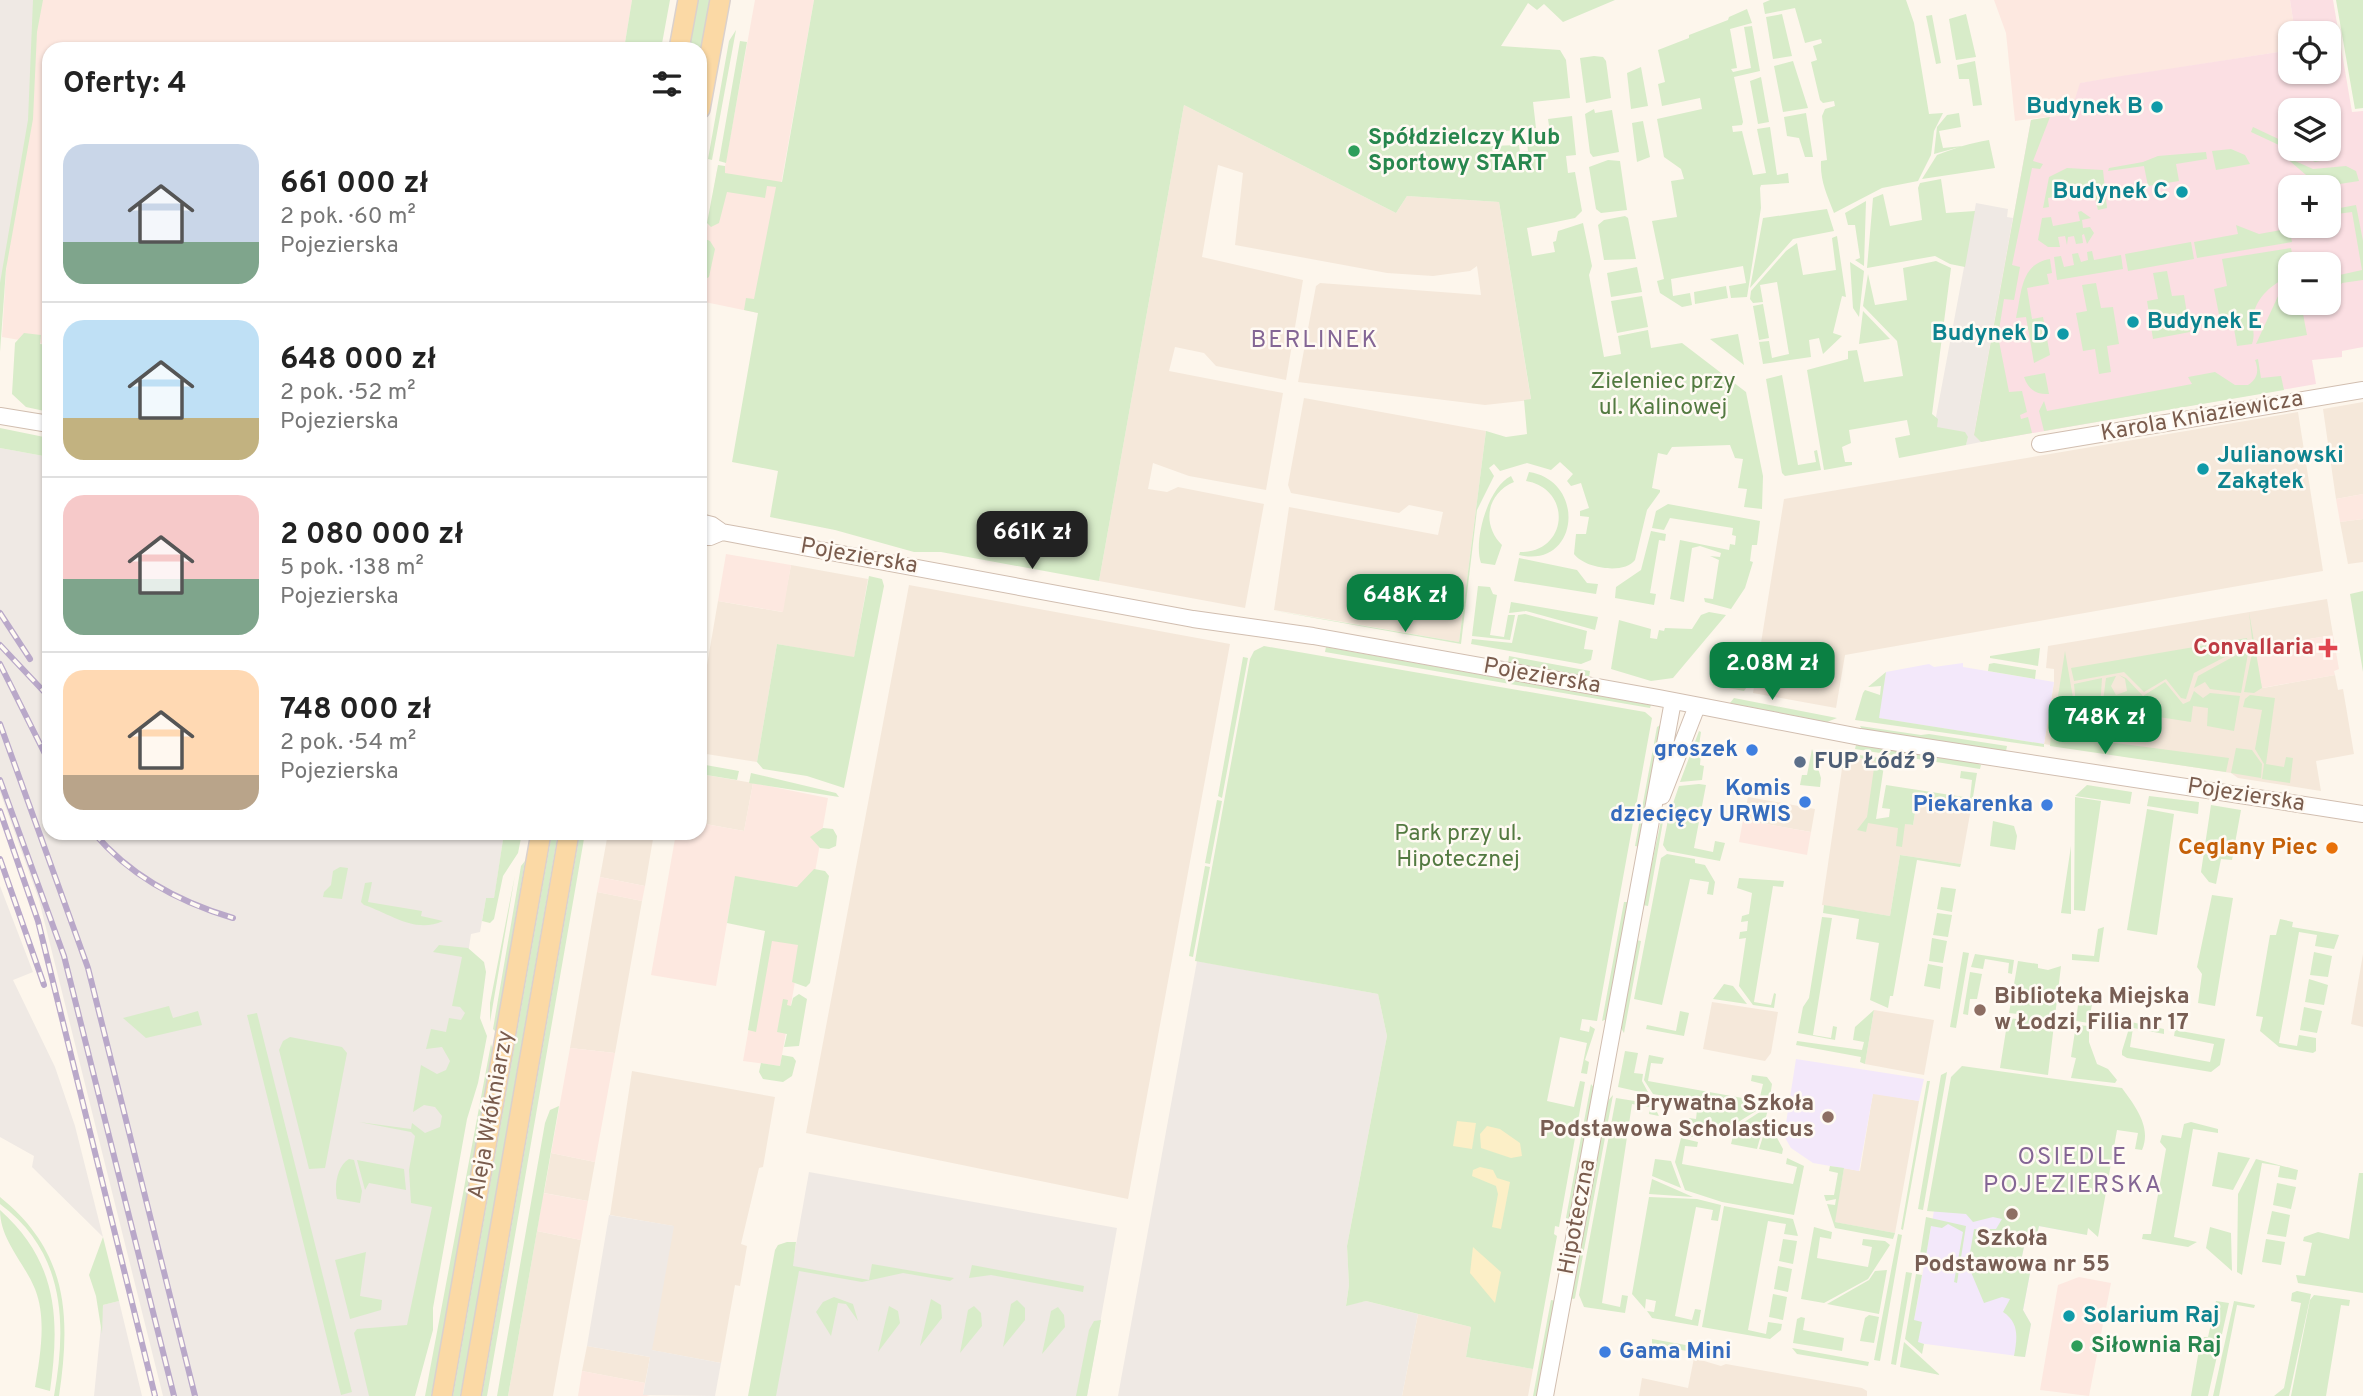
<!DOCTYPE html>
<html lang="pl">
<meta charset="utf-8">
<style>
body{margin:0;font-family:Overpass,sans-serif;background:#f2f2f2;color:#222;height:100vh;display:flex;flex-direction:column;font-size:26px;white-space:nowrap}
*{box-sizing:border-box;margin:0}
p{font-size:23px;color:#767676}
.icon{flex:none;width:38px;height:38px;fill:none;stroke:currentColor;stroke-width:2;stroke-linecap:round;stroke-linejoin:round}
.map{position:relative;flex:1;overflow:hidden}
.drawer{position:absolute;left:42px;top:42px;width:665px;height:798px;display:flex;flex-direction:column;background:#fff;border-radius:21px;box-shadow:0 2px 5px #0004}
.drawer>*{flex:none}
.tools{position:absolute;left:2278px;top:21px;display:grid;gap:14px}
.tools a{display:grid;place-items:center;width:63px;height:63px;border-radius:14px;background:#fff;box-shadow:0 2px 5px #0004;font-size:35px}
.price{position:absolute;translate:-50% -60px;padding:0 16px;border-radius:14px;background:#0b8043;color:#fff;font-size:23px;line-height:46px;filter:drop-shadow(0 2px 4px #0008)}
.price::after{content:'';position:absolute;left:50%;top:42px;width:21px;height:16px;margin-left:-10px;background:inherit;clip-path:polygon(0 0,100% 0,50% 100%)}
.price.selected{background:#222;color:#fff}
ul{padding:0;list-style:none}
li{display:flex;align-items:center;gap:21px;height:175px;padding:0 21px}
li+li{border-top:2px solid #e0e0e0}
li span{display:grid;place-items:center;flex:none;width:196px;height:140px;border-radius:21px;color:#555}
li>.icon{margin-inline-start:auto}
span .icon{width:84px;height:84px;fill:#fffc;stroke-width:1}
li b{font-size:30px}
h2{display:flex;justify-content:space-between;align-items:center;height:84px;padding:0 21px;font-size:30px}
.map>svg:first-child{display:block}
.residential{fill:#f5e8da}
.commercial{fill:#fde8e0}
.industrial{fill:#efe9e4}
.education{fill:#f3e8fa}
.medical{fill:#fbdfe3;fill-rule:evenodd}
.green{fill:#d8ecc9}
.sand{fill:#fcefc7}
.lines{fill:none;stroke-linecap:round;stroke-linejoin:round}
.tertiary-casing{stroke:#d1beb0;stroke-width:18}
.primary-casing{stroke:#dad1cd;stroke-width:22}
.tertiary{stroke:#fff;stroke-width:16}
.primary{stroke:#fbd9a5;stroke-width:19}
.rail-casing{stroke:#b9a8c9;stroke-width:6}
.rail{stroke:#fffaf3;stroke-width:3.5;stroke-dasharray:10;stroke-linecap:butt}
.culture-dot{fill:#0f9aa8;stroke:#fffaf3;stroke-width:2.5}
.leisure-dot{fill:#2e9e5b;stroke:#fffaf3;stroke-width:2.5}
.health-dot{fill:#e0444e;stroke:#fffaf3;stroke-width:2.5}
.shop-dot{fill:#3f7fe0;stroke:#fffaf3;stroke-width:2.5}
.service-dot{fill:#5c6f8a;stroke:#fffaf3;stroke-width:2.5}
.food-dot{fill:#e8710a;stroke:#fffaf3;stroke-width:2.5}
.education-dot{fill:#8d6e63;stroke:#fffaf3;stroke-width:2.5}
.labels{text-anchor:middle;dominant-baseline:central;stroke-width:5;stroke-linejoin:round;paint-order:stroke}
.culture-label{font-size:23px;font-weight:bold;fill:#0d838f;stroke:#fffaf3;text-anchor:end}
.leisure-label{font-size:23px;font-weight:bold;fill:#27864d;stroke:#fffaf3;text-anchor:start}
.park-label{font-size:23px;fill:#537a41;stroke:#fffaf3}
.street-label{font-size:23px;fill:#7a5c4d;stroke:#fffaf3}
.health-label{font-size:23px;font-weight:bold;fill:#be3a42;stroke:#fffaf3;text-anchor:end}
.shop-label{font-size:23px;font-weight:bold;fill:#366cbe;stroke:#fffaf3;text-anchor:end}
.service-label{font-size:23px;font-weight:bold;fill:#4e5e75;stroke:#fffaf3;text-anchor:start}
.food-label{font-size:23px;font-weight:bold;fill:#c56008;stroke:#fffaf3;text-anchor:end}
.education-label{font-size:23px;font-weight:bold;fill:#785e54;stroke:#fffaf3;text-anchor:start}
.neighbourhood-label{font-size:24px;letter-spacing:2px;fill:#846695;stroke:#fffaf3}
</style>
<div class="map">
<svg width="2363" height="1396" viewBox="0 0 2363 1396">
<rect width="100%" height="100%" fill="#fdf6ec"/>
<path class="residential" d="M1184,105L1396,213L1407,196L1499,202L1531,400L1485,405L1298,382L1316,286L1320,283L1481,295L1477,266L1470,271L1433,276L1387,273L1235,245L1243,173L1218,165L1202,257L1303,280L1286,380L1216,366L1204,353L1175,347L1169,371L1283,393L1266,490L1189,476L1153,463L1148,489L1167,492L1178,487L1264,504L1245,608L1099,581Z
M1304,398L1486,431L1459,642L1274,610L1289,507L1438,535L1443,512L1409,505L1399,513L1291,493L1288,485Z
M2363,402V494L2336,499L2323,409Z
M2298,412L2323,571L1845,655L1836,708L1753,693L1784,499Z
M2363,519V562L2348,564L2340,522Z
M791,565L868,579L854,658L777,644L757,762L700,753V706L718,601L782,612Z
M909,585L1230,644L1128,1199L806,1133Z
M2327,599L2333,635L2256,648L2263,688L2335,675L2338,690L2343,689L2354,754L2316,761L2321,791L2238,778L2231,773L2044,744L2054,682V669L2046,668L2048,646Z
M1844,755L1875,761L1876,819L1913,825L1918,795L1972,803L1961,864L1900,855L1890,916L1822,905Z
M700,774L753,783L744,831L700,823Z
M1748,797L1815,809L1811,832L1743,820Z
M608,833H654L645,886L600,877Z
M597,892L642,901L615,1053L570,1048Z
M2363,954V1027L2351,1024Z
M1712,1002L1778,1012L1771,1053L1765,1061L1703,1049Z
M1874,1010L1934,1020L1924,1075L1865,1064Z
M632,1071L775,1097L763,1167L759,1168L741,1244L747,1246L740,1286L735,1285L721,1363L651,1350L673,1226L610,1215Z
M1873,1093L1919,1101L1895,1233L1834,1222L1844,1168L1860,1171Z
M551,1153L595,1162L588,1201L544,1193Z
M537,1231L581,1240L553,1396H508Z
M1418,1314L1471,1327L1466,1357L1533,1369L1528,1396H1402Z
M587,1346L650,1357L645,1383L582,1371Z
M1694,1358L1721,1366L1726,1364L1862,1388L1867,1391V1396H1639L1642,1378L1688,1388Z"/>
<path class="commercial" d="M41,0H632L624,49H567L536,43L532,49H49V345L2,337L7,255Z
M755,0H814L758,313L700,301V268L717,171L724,172Z
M1994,0H2290L2295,33H2291V50L2081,83L2070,114L2015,121L2006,33Z
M2363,494V519L2340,522L2336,499Z
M726,554L791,565L783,612L718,601Z
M2333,635L2339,669L2334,671L2335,675L2262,688L2255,648Z
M753,783L828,798L812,889L735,877L716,986L651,975L676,833H700V823L744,831Z
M1743,820L1811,832L1807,855L1739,842Z
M600,877L645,886L642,901L597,892Z
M766,930L803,937L780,1066L743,1061Z
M570,1048L615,1053L595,1162L551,1153Z
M543,1193L588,1201L581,1240L537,1231Z
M2079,1277L2111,1283L2089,1396L2040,1390L2058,1285Z
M582,1371L645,1383L643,1394L650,1396H578Z"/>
<path class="industrial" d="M0,0H41L35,32L31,118L0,288Z
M1976,203L2008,209L2007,217L2013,218L1974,434L1981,442L1966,445L1968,437L1936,427V417Z
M0,448L49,457V833H504L494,899L486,898L480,932L471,934L468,954L482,968L396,1396H163L39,900L0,792Z
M0,886L33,972L13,980L55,1067L75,1126L103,1237L32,1167L34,1156L0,1137Z
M1197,961L1378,994L1387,1036L1347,1246L1349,1285L1346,1305L1366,1301L1418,1314L1402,1396H1118Z
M809,1172L1117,1228L1087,1396H769Z
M609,1215L674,1226L652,1350L721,1363L715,1396L643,1395L650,1357L587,1346Z
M119,1301L142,1396H94L103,1305Z"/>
<path class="education" d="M1963,663V667L2054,682L2044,744L1878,718L1886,672L1929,664L1934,667Z
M1796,1059L1924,1079L1919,1101L1873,1094L1859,1171L1813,1163L1791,1148L1784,1136Z
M1960,1069L2087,1235L2039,1226L2035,1243L2025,1242L2020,1266L2031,1268L2023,1310L2031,1324L2025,1357L1918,1343L1914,1320Z"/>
<path class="medical" d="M2290,0H2333L2352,112L2363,111V347L2342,351V357L2312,360L2316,384L1981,442L1974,435L2031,120L2070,114L2080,83L2115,77L2291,50V72H2329V33H2295ZM2291,110H2329V149H2291ZM2291,187H2329V226H2291ZM2291,264H2329V303H2291Z"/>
<path class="green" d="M33,0H43L37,32L33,119L6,269L0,352V283L28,120Z
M632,0H670L661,49H624Z
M698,0H710L700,53V49H689Z
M814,0H1615L1563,22L1544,4L1537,10L1528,3L1501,46L1560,50L1566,60L1570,98L1533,102L1536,128L1488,133L1490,146L1519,145L1520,152L1528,151L1527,143L1551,138L1548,119L1572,116L1576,155L1566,156L1568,173L1575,172L1582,211L1575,218L1527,228L1532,256L1555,252L1553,242L1556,241L1558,231L1583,223L1592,266L1589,275L1604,357L1621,354L1618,336L1648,330L1651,348L1682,343L1746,392L1763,476L1762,509L1744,507L1747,489L1738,488L1743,459L1735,458L1730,445L1672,447L1667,455L1658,453L1652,488L1660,490V492L1647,510L1635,560C1624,575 1584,568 1574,554L1576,534H1586L1589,517L1580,516V511L1589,508L1581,483L1571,486L1567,481L1573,474L1560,462L1551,470L1527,463L1500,471L1494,464L1489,468L1494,476L1477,510L1461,644L1270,610L1459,642L1486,431L1506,437L1527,434L1524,400L1531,399L1502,220L1499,202L1407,196L1396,213L1184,105L1099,581L941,552H914L835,530L770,517L778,471L732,462L758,313L744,310L746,298L754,299L776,187L767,186L765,198L727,192L719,223L711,227L707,223L718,165L725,166V173L782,182Z
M1770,0H1906L1914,23L1929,114L1943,113L1934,131L1931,155L1918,181L1882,188L1834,213C1827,195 1820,181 1821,161L1827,160L1822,116L1825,109L1835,106L1834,101L1823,103L1820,100L1811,62L1817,60L1813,46L1822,43L1821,39L1805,43L1795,8L1765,14L1763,3Z
M2336,0H2363V108L2355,109Z
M1747,9L1752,23L1730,29L1737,68L1731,69L1733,72L1751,68L1744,27L1752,26L1760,71L1734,77L1743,122L1742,125L1732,126L1733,132L1742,131L1753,175L1766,173L1757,129L1770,127L1777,175L1788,173L1789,183L1761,185L1760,188L1761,208L1747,297L1731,298L1729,286L1746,283L1743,266L1671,279L1673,296L1690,293L1692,305L1682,307L1660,293L1657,281L1664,279L1663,274L1652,221L1677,217L1671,181L1684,179L1681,169L1664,157L1657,119L1702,109L1700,98L1662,106L1658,84L1665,82L1658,50L1689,38V35L1728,20L1729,17Z
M1782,14L1792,56L1773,59L1766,17Z
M1966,14L1976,57L1956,60L1949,19Z
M1932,15L1941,63L1936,64L1926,16Z
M736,30L712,160L708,159L729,41Z
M740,41L747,42L726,163L719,161Z
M1594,56L1603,57L1606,61L1611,98L1586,103L1580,58Z
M1793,61L1808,108L1783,112L1774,66Z
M1975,61L1982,105L1973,106L1969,79H1959L1957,65Z
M1641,67L1648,106L1631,109L1627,73Z
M1761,77L1769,122L1758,124L1750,81Z
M1594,109L1595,113L1612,110L1619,152L1593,157L1590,153L1585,114Z
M1806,113L1813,157H1805L1799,138L1787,136L1784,117Z
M1959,113L1961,127L1939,131L1943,148L1963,146L1934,154L1937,127L1947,115Z
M2050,117L2033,161L2043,164L2040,169L2032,168L2012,265L2020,267L2014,300L2004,299L1998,336L2009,392L2022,391L2027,412L2020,415L2021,419L2028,417L2032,433L1981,442L1974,435L2031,120Z
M1643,121L1650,157L1637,162L1632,123Z
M2253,127L2291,145V149H2300L2315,156L2319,149L2331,155L2335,148L2337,152L2330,159L2315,162L2251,132Z
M1989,140L1995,168L1922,179L1937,155C1955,148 1970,143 1989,140Z
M2231,149L2245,155L2250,164L2216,170L2212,151Z
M2206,152L2207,159L2176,164L2179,181L2148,186L2144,166L2108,171L2109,168L2143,162L2158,156Z
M2284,156L2313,169L2346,166L2356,171L2359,181L2320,187Z
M1608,160L1620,161L1627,210L1601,213L1596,209L1589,167Z
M2067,168L2103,170L2107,208L2098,210L2093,190L2048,198L2049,207L2043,208L2049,177Z
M1941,179L1946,213L1975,211L1965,267L1950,264L1935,256L1867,268L1873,198L1883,194L1890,226L1922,220L1918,188L1920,183Z
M1866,201L1864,266L1855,260L1860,258L1855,225H1848L1845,213Z
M2356,205L2363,241V280L2342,283L2338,289L2339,298L2332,299L2329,273L2334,272L2335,276L2362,270L2352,212L2329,215V210Z
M1827,209L1834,231L1793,239L1750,288L1763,218Z
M2081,211L2091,218L2082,220L2083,228L2090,227L2094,233L2087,244L2084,234L2082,235L2083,243L2076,244L2074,236L2068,237L2067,245L2065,236L2058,237L2060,247H2048L2038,240L2042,218L2051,217L2053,226L2080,221L2078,212Z
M1625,216L1628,218L1636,259L1604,260L1598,225L1604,220Z
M2288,222L2292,242L2197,258L2194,242L2238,234L2236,225L2259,234L2281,230Z
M1837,236L1846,297L1842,296L1833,333L1842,336L1823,354L1819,338L1809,340L1811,357L1763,364L1759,342L1769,341L1772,358L1789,354L1777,282L1760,285L1763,302L1753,303L1750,299L1751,291L1786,251L1797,243L1803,275L1836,270L1832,238Z
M705,239L710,241L715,249L709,277L700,282Z
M2191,242L2194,259L2128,271L2125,254Z
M2291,248L2294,264H2291V274C2273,285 2258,294 2253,316C2251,326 2256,333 2252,344L2237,346L2233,323L2221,325L2214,289L2227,286L2222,259Z
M2092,251L2094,260L2121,255L2123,269L2057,280L2054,257L2061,256L2064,267L2074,265L2072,254L2078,253L2081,262L2088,260L2087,252Z
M2050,259L2052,273L2047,274L2049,284L2027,288L2032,319L2043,317L2050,355L2034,363L2026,317L2016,318C2022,293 2020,264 2050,259Z
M1936,261L1951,268L1932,414L1938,419L1937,427L1965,432L1968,437L1966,445L1899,458L1895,438L1910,435L1907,420L1849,430L1851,443L1842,447L1845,462H1852V465L1824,470L1807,370L1848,359V351L1857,350L1864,382L1903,376L1897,341L1863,306L1868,274L1875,305L1907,300L1903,268Z
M1850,262L1864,271L1859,317L1853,308Z
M1637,267L1642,292L1611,297L1607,273Z
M2167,271L2172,296L2184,295L2190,332L2153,339L2147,301L2158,299L2153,273Z
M2291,279V303H2301L2307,335L2256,344L2284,283Z
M2096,283L2101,308L2113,307L2119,344L2107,346L2111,372L2099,374L2095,349L2083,351L2076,313L2087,311L2082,285Z
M1726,286L1728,298L1695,304L1694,292Z
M1642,296L1648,327L1617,333L1611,301Z
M1763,304L1769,338L1759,340L1753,306Z
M1863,311L1890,339L1859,344Z
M24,333L41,335L40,344L49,345V412L26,407L12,394L15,343Z
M1738,334L1744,365L1710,339Z
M2258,359L2261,378L2281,376L2284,390L2044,431L2039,411L2044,401L2047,411L2192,384L2188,377L2215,372L2235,385H2248C2258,379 2259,370 2255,360Z
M2045,373L2049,394C2036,395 2028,389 2024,377Z
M1782,375L1798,465L1816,462L1814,451L1817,450L1821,470L1785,476L1782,473L1766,379Z
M0,428L49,438V457L0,448Z
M1529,472C1587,481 1579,569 1519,555L1520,552C1568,553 1573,489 1526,481Z
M1511,476L1514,482C1487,493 1481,524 1502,545L1495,565L1481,563C1473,541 1488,487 1511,476Z
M1668,504L1760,521L1757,545H1752L1750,561L1753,562L1745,588L1731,609L1705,602L1704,598L1713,599L1719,560L1710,556L1720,557L1721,553L1700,546L1692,548L1684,602L1670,599L1680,540L1729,550L1730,544L1735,545L1736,536L1732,535L1733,528L1670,518L1664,530L1652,528L1656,511Z
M1651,531L1666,534L1665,541L1659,540L1650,593L1656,594L1654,605L1615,598L1616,587L1641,570Z
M1519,558L1577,570L1587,583L1598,584L1596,594L1514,581Z
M869,576L882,579L884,586L844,788L807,776L763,769L757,762L777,644L854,657Z
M1478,586L1490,587L1493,594L1497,595L1490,635L1504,637L1508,615H1515L1510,640L1472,636Z
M2363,591V672L2350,594Z
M1511,602L1598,617L1595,630L1526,611L1509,613Z
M1709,612L1726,615L1673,678L1651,681L1611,669L1619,620L1651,629L1650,638L1657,639L1659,630L1664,631L1665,628L1692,629L1701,615Z
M2249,612L2262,688L2254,693L2244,692L2253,648Z
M1525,614L1587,631L1584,649L1593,650L1591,660L1581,664L1471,644L1472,639L1512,643L1518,615Z
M2247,638L2248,645L2194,673L2186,699L2181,698L2166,679L2144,692L2124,672L2074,681L2071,668Z
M1264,646L1645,712L1652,718L1597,1021L1582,1019L1580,1030L1589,1032L1590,1026L1595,1029L1585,1060L1589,1062L1587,1074L1581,1073L1587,1043L1560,1037L1547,1101L1574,1107L1580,1081L1585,1082L1559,1227L1555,1226L1554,1234L1557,1236L1533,1369L1466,1357L1471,1327L1366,1301L1346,1306L1349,1285L1347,1246L1387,1036L1378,994L1195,961L1250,659L1254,651Z
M1735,646L1744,650L1739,682L1750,683L1744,691L1713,685Z
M1326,647L1645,704L1651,705L1650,708L1325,652Z
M2040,648L2038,666L1990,658V656Z
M2249,648L2241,693L2210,689L2205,682L2194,688L2198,676Z
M2065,651L2073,698V705L2063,703L2058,696Z
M1509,656L1590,671L1589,677L1508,663Z
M1243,657L1248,658L1222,798L1218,796Z
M1994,663L2036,670L2035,679L1988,671L1989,664Z
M1886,672L1879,718L2044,744V747L1855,720L1863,693L1865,690L1880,695L1881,686L1868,687Z
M2119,675L2126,678L2143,696L2165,682L2183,704L2190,701L2194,691L2203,698L2210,693L2240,696L2234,731L2207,726L2208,708L2193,706L2191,722L2159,717L2158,706L2156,717L2102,709L2106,678L2116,676L2111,686L2116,695L2127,691L2125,679Z
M2102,678L2100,709L2076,705L2074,684Z
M2250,695L2275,698L2266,764L2284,767L2286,757L2293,758L2290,783L2262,779L2264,764L2255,749L2262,710L2243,707L2245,699Z
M1734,698L1837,718L1827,722L1730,703Z
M2053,708L2070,711L2069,718L2058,717L2055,735L2229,758L2226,772L2050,746Z
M1662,724L1640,847L1635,846L1657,727Z
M1860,726L1921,735L1929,734L2007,746L2006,751L1862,729Z
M1699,731L1701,732L1698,752L1701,753L1700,765L1704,766L1702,780L1680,782Z
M1856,745L1976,763L1981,765L1980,769L1855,749Z
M2236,748L2252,750L2262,764L2261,778L2231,773Z
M1812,749L1821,778L1820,787L1800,785L1802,775H1807Z
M1846,753L1885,759L1876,819L1889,817L1890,809L1882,808L1886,785L1970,798L1972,780L1960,778L1961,771L1977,773L1972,803L1918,795L1913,825L1905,824L1902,847L1896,846L1898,828L1868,823L1866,832L1857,830L1867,817L1875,761L1844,755Z
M700,764L739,771L737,780L700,774Z
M751,773L836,793L839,797L749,783Z
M1699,784L1706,785L1694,848L1713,852L1715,841L1725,843L1720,861L1667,851L1663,845L1669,815L1679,786Z
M2087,785L2132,792L2130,804L2075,796Z
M2149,796L2199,802L2198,814L2147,806Z
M2075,797L2101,801L2085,911L2074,910Z
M1217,800L1222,801L1210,864L1205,863Z
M2211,805L2241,810L2232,860L2221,859L2216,884L2209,882L2201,872Z
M2147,809L2174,814L2157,935L2127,930Z
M1662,816H1664L1648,906L1643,905Z
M1993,821L2014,826L2017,836L2015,850L1990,846Z
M823,828L833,829L837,836L836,846L829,849L820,848L810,837Z
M504,833H522L518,853L503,876L494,919L490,923L482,921L486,898H494Z
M552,833H558L466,1366L460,1396H453Z
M580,833H585L487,1396H482Z
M2071,846V914L2061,913Z
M1667,854L1695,859V863L1705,865L1715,882L1713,895L1707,894L1709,882L1690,879L1662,1005L1634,999L1661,858Z
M1900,855L1961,864L1960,867L1917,860L1893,996H1890L1888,1008L1870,1000L1879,943L1856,939L1859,919L1823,913L1824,905L1890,916Z
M525,861L496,1032L493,1029L521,866Z
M1205,866L1210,867L1193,957L1189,956Z
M340,867L348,868L342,899L323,897L324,892L331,885L333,871Z
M814,869L825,871L829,876L810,983L806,987L792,982L798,945L772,941L756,1032L748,1030L765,931L727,923L735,876L797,887Z
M515,875L490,1022V1003Z
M1739,878L1784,881L1783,887L1773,886L1754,1002L1771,1005L1774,993L1776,994L1774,1008L1753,1005L1739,986L1746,938L1739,939L1740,932L1747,931L1748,921L1741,922L1742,916L1749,914L1752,893L1737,888Z
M372,882L368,902L422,911L421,916L443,921C415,934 391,914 364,905L361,902L365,883Z
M1941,887L1956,889L1952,912L1937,909Z
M2212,895L2233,898L2215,1006L2198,1003L2202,974L2197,967Z
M1624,902H1629L1607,1019L1602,1021Z
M1937,913L1952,915L1948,937L1933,935Z
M1822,917L1832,918L1813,1035L1831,1038L1833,1026L1837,1027L1835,1040L1798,1033L1803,1007L1809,998Z
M2280,919L2293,922L2292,927L2339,935L2334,949L2315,946L2317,935L2299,932L2279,1043L2297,1046L2299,1035L2316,1038V1051L2313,1053L2279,1047L2260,1031L2263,1017L2256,1016L2270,935H2276Z
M2104,927L2099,962L2072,960V954L2094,956L2098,929Z
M1932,938L1947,941L1943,963L1929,961Z
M1636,940L1641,941L1624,1033L1621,1028Z
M439,945L468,948L484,962L486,972L480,1018L487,1036L478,1083L467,1119L433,1308V1330L415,1396H369L354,1333L357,1329L407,1325L432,1207L411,1203L409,1170L415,1136L411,1132L359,1122L411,1129L412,1123L425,1133L440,1127L442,1116L435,1107L424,1105L413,1112L421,1065L437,1074L446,1070L450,1061L442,1047L426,1049L431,1029L446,1032L449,1018L461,1020L465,1013L460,1007L452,1006L462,957L433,952Z
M1963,952L1969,953L1956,1028L1950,1027Z
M2314,952L2332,956L2328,977L2310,975Z
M1975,954L2014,960L2012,974L2008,973L2009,963L1985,959L1983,969L1971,967Z
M2018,961L2038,964V968L2048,970L2061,966L2048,1075L2000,1068L2008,1018L2017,1019L2018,1014L2009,1013Z
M1928,964L1943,967L1940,989L1924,986Z
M1970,972L1982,974L1977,999H1970L1968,1015L1963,1014Z
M2309,979L2328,985L2324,1005L2305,1002Z
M1724,984L1733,986L1747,1004L1713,999Z
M2080,989L2094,991L2089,1023L2076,1021Z
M799,994L807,999L799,1046L784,1047L787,1034L777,1032L783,999L788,1000L787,1005L791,1006L793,998Z
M169,1006L173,1018L198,1011L202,1025L146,1038L123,1018Z
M2304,1007L2322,1011L2317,1033L2300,1030Z
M1874,1010L1865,1064L1860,1062L1861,1057L1796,1045L1797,1041L1862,1050L1864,1042L1853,1040L1855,1027Z
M1680,1011L1689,1013L1684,1036L1646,1029L1647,1025L1676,1031Z
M257,1013L352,1392L341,1395L247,1015Z
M2131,1022L2164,1029V1034L2133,1028L2130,1047L2210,1062L2214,1044L2174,1036L2175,1030L2225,1039L2220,1065L2211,1072L2127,1058L2122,1055V1051Z
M2076,1025L2089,1026V1042L2097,1064L2108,1069L2117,1080L2115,1083L2071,1078L2076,1058L2071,1057Z
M290,1037L342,1047L347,1053L325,1168L309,1169L279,1050L283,1041Z
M491,1044L493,1050L441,1350L431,1396H425Z
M1625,1051L1638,1053L1634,1073L1643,1074L1642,1081L1649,1094L1618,1087Z
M782,1055L793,1057L796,1061L792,1076L783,1082L763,1079L759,1072L761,1063L780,1066Z
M1649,1055L1664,1058L1662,1064L1651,1063L1648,1081L1759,1101L1763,1084L1751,1081L1752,1075L1767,1077L1772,1084L1769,1103L1735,1124L1691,1137L1685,1135L1689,1118L1696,1119L1697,1110L1687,1108L1688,1100L1653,1094L1644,1080Z
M1962,1066L2122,1088C2135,1106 2152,1127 2142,1150L2135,1149L2138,1133L2117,1130L2098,1237L2088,1228L2087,1235L2039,1226L2035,1243L2025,1242L2020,1266L2031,1268L2023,1310L2031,1324L2025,1357L2014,1356C2017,1339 2020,1323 2003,1312L2010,1299L2002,1297L1984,1303L1968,1265L1974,1229H1996L2002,1219L1993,1217L1973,1222L1966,1214L1927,1211L1951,1077Z
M1947,1072L1923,1210L1918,1209L1941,1075Z
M1927,1081H1930L1903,1230L1901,1229Z
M1591,1084L1595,1089L1570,1224L1565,1223Z
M1613,1095L1575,1298L1574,1299L1570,1298L1606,1103Z
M1616,1098L1653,1104L1659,1116L1649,1114L1650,1107L1632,1104L1602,1303L1620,1307L1622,1295L1628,1296L1625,1313L1584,1307L1579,1295Z
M559,1106L508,1396H497L545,1123L550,1110Z
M1769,1106L1757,1149L1731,1144L1735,1128Z
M1768,1121L1783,1149L1782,1154L1759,1149Z
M2191,1122L2218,1129V1133L2193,1129L2174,1237L2197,1242L2188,1247L2142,1239L2143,1234H2151L2166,1149L2160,1142L2162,1135L2181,1138L2184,1124Z
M1681,1138L1698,1142L1697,1147L1685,1146L1682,1164L1793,1184L1797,1167L1786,1164L1787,1158L1804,1166L1794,1215L1722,1202L1685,1190L1675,1162Z
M2218,1152L2250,1158L2233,1190L2212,1186Z
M349,1159L354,1160L362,1191L360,1203L337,1199C334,1186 337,1166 349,1159Z
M1655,1159L1671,1161L1681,1188L1652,1176Z
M2256,1159L2298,1170L2296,1180L2278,1177L2280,1166L2262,1163L2242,1275L2237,1272L2238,1194Z
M357,1160L404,1169L406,1190L369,1183L365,1190Z
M1830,1166L1844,1168L1835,1222L1895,1233L1893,1239L1835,1228L1827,1204L1835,1205L1836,1199L1826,1201L1824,1195H1834L1838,1173L1829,1171Z
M2359,1173H2363V1293L2298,1283L2296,1275L2305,1276L2312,1243L2303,1241L2304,1237L2318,1232L2349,1239Z
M1652,1179L1693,1197L1649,1194Z
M2277,1183L2296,1187L2291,1209L2273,1205Z
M0,1197C68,1252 71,1315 59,1396H54C67,1323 65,1252 0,1204Z
M1649,1197L1697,1199L1721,1205L1718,1221L1711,1220L1713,1210L1696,1207L1675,1316L1692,1320L1695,1309L1701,1310L1698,1326L1652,1318L1647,1311L1654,1312L1656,1301L1646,1299L1645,1309L1632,1294Z
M1724,1206L1793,1219L1798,1236L1784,1234L1786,1224L1768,1221L1748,1330L1766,1334L1768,1322L1782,1324L1781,1330L1770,1339L1702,1327Z
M0,1210C58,1262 60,1319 50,1391L35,1387C40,1357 47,1319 35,1289C24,1262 0,1240 0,1210Z
M2272,1211L2290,1215L2286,1237L2267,1234Z
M1926,1217L1966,1226L1957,1283L1954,1282L1963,1232L1948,1224L1942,1228L1931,1226L1925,1262L1919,1261Z
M1814,1227L1832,1232L1831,1239L1820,1237L1817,1258L1868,1267L1872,1247L1862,1245L1863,1239L1885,1241L1890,1245L1868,1279L1824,1303L1801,1299Z
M2210,1227L2231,1233L2232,1271L2206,1248Z
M1898,1234L1902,1235L1880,1361L1874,1360Z
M103,1237L119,1301L103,1305L102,1334L96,1296L89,1275Z
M1783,1239L1797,1241L1793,1264L1779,1261Z
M2266,1239L2285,1242L2281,1265L2262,1262Z
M787,1242H796L793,1266L869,1280L872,1264L954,1278L950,1281L903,1273L862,1282L799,1271L776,1396H748L775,1250L778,1245Z
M366,1252L360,1296L382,1300L381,1310L350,1319L335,1260Z
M972,1265L1084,1286L1083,1292L991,1275L969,1278Z
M1778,1266L1792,1269L1788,1292L1774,1289Z
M1887,1270L1879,1314L1827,1304L1869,1280L1875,1271Z
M1906,1272L1912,1273L1896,1365L1891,1364Z
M1916,1274L1922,1275L1914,1320L1922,1322L1918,1342L1924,1344L1922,1354L1905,1339Z
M2297,1291L2311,1294L2289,1396H2274L2284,1388L2301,1303L2291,1301L2292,1293Z
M1773,1294L1787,1297L1783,1320L1769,1317Z
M2314,1295L2350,1300L2349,1306L2341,1305L2326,1396H2291L2310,1300Z
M834,1297L853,1304L858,1321L846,1304L838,1303L831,1336L816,1312L823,1302Z
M931,1299L941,1305L942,1318L920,1346Z
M1017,1300L1025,1308V1320L1003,1347L1011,1304Z
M1551,1300L1556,1301L1538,1396H1533Z
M2216,1301L2229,1303L2208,1396H2191L2200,1344L2204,1337H2208Z
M2234,1301L2255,1305L2254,1308L2237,1305L2219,1396H2213Z
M889,1306L898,1311L900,1323L878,1352Z
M974,1306L981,1313L982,1326L960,1353L968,1310Z
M1058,1307L1064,1315L1065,1327L1042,1354L1051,1311Z
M1869,1315L1879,1317L1874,1343L1860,1341L1865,1318Z
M1801,1317L1805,1318L1803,1330L1844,1338L1842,1351L1793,1343L1797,1319Z
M1101,1320L1087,1396H1076L1089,1330L1094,1321Z
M1652,1339L1708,1349L1709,1354L1652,1346Z
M1904,1342L1940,1375L1900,1367Z
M1792,1348L1869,1362L1868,1366L1797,1354Z"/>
<path class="sand" d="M1457,1121L1476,1123L1472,1149L1453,1146Z
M1487,1126L1500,1129L1520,1143L1522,1156L1511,1158L1481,1148L1480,1134Z
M1480,1167L1493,1170L1497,1178L1510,1182L1501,1229L1492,1227L1498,1194L1496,1186L1472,1176L1473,1170Z
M1473,1247L1501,1272L1495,1303L1470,1273Z"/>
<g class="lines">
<g class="tertiary-casing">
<path id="tertiary" d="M0,416L49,424
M2040,444L2363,390
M700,522L712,525L722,532L1193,619L1313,636L1659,698L1860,737L2363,814
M700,537H710L722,532
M1662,796L1697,706
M1545,1396L1673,701"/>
</g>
<g class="primary-casing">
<path id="primary" d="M679,49L688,0
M700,109L720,0
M442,1396L541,833
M471,1396L569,833"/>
</g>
<use href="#tertiary" class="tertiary"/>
<use href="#primary" class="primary"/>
<g class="rail-casing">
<path id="rail" d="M0,613L30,659
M0,645L49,697
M0,664L49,762
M0,724L88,968L195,1396
M0,780L64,956L174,1396
M0,811L38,921L155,1396
M94,833C131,877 179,902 233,918
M0,859L44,985"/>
</g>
<use href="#rail" class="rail"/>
</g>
<g class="culture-dot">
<circle cx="2157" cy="107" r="7"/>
<circle cx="2182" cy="192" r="7"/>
<circle cx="2133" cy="322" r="7"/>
<circle cx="2063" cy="334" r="7"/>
<circle cx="2203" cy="469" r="7"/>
<circle cx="2069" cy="1316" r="7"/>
</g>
<g class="leisure-dot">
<circle cx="1354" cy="151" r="7"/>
<circle cx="2077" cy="1346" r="7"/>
</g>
<path class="health-dot" d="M2324.5 637.5h7v7h7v7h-7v7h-7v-7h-7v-7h7z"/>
<g class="shop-dot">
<circle cx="1752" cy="750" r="7"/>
<circle cx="1805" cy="802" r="7"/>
<circle cx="2047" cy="805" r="7"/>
<circle cx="1605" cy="1352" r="7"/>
</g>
<circle class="service-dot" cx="1800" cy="762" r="7"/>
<circle class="food-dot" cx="2332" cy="848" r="7"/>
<g class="education-dot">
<circle cx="1980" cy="1010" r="7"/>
<circle cx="1828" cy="1117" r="7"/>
<circle cx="2012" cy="1214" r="7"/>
</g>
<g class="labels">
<g class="culture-label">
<text x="2143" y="107">Budynek B</text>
<text x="2168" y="192">Budynek C</text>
<text x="2147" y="322" text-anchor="start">Budynek E</text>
<text x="2049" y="334">Budynek D</text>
<text x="2217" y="456" text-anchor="start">Julianowski<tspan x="2217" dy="26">Zakątek</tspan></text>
<text x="2083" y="1316" text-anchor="start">Solarium Raj</text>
</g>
<g class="leisure-label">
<text x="1368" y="138">Spółdzielczy Klub<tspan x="1368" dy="26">Sportowy START</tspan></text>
<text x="2091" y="1346">Siłownia Raj</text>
</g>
<g class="park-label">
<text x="1663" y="382">Zieleniec przy<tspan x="1663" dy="26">ul. Kalinowej</tspan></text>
<text x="1458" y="834">Park przy ul.<tspan x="1458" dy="26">Hipotecznej</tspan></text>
</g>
<g class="street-label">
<text transform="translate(2202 417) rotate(-10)">Karola Kniaziewicza</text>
<text transform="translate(859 557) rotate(10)">Pojezierska</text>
<text transform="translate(1542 677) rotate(10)">Pojezierska</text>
<text transform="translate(2246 796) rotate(9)">Pojezierska</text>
<text transform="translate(492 1115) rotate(-80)">Aleja Włókniarzy</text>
<text transform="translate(1578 1217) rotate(-79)">Hipoteczna</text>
</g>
<g class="health-label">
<text x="2314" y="648">Convallaria</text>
</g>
<g class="shop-label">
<text x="1738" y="750">groszek</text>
<text x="1791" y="789">Komis<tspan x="1791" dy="26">dziecięcy URWIS</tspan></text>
<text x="2033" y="805">Piekarenka</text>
<text x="1619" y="1352" text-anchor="start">Gama Mini</text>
</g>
<g class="service-label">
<text x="1814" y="762">FUP Łódź 9</text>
</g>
<g class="food-label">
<text x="2318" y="848">Ceglany Piec</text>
</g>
<g class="education-label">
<text x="1994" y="997">Biblioteka Miejska<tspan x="1994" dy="26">w Łodzi, Filia nr 17</tspan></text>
<text x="1814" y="1104" text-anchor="end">Prywatna Szkoła<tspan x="1814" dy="26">Podstawowa Scholasticus</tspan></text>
<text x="2012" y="1239" text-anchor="middle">Szkoła<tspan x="2012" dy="26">Podstawowa nr 55</tspan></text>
</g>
<g class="neighbourhood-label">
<text x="1315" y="341">BERLINEK</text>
<text x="2073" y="1158">OSIEDLE<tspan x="2073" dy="28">POJEZIERSKA</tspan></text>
</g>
</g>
</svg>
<div class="tools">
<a><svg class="icon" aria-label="locate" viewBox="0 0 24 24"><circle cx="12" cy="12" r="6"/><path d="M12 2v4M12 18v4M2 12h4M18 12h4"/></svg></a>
<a><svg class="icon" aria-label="layers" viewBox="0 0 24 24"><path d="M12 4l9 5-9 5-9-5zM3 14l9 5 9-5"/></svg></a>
<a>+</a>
<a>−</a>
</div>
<b class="price selected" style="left:1032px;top:571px">661K zł</b>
<b class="price" style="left:1405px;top:634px">648K zł</b>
<b class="price" style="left:1772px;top:702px">2.08M zł</b>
<b class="price" style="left:2105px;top:756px">748K zł</b>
<section class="drawer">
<h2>Oferty: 4<svg class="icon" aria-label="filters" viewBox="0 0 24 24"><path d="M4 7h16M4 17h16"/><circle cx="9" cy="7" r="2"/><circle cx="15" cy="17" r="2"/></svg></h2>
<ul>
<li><span style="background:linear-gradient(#c9d6e8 70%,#7fa58c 0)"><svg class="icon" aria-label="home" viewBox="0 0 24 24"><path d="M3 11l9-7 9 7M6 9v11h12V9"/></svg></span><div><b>661 000 zł</b><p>2 pok. · 60 m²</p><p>Pojezierska</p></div></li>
<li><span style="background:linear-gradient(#bfe0f5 70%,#c2b280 0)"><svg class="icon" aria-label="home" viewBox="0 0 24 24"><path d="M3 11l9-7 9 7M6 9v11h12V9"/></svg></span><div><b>648 000 zł</b><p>2 pok. · 52 m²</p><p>Pojezierska</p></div></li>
<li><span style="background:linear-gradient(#f6c9c9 60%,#7fa58c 0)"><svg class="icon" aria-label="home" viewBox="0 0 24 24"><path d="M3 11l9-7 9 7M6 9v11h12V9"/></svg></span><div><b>2 080 000 zł</b><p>5 pok. · 138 m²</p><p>Pojezierska</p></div></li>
<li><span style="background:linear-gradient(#ffd9b3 75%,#b9a48a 0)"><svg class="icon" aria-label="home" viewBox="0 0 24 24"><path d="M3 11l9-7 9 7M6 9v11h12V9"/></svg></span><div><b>748 000 zł</b><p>2 pok. · 54 m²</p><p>Pojezierska</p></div></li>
</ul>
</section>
</div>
